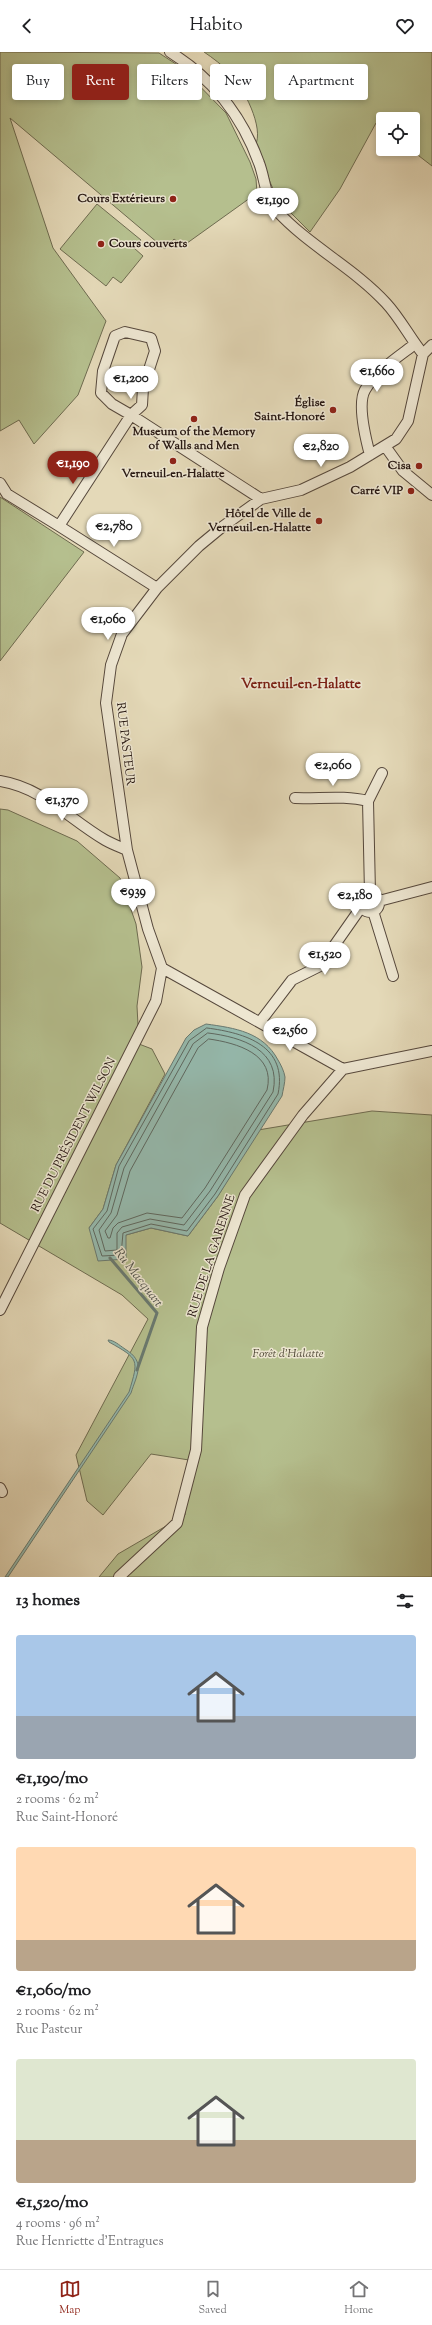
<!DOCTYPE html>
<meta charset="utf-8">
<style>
body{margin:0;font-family:"Sorts Mill Goudy",serif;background:#f2f2f2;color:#202124;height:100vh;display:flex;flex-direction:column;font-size:15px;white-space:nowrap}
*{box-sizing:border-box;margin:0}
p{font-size:13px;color:#757577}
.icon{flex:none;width:22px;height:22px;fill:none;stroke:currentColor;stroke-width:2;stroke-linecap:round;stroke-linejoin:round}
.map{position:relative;height:1525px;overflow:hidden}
.side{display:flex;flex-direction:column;background:#fff;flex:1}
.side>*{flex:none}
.top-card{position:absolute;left:12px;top:12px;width:408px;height:36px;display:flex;gap:8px}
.controls{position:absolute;left:376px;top:60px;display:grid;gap:8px}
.controls a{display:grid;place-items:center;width:44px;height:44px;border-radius:4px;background:#fff;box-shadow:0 2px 6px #0003;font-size:20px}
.price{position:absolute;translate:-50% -34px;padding:0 9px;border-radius:14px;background:#fff;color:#222;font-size:13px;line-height:26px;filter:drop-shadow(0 1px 2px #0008)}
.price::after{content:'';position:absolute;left:50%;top:24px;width:12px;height:9px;margin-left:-6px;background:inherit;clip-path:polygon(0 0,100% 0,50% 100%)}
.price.selected{background:#8f2418;color:#fff}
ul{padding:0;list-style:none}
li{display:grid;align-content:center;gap:8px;height:212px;padding:0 16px}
li span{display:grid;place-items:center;height:124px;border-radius:4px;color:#555}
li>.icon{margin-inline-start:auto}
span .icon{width:72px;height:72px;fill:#fffc;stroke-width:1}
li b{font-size:17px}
h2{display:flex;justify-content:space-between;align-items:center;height:48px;padding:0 16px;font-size:17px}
.chip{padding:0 14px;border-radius:4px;background:#fff;box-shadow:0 2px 6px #0003;font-size:14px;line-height:36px}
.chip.selected{background:#8f2418;color:#fff}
header{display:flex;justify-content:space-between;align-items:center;height:52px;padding:0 16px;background:#fff;font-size:18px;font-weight:600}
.menu{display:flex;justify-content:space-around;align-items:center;height:56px;border-top:1px solid #e0e0e0;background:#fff;font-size:11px;color:#757577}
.menu a{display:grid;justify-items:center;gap:2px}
.menu .selected{color:#8f2418}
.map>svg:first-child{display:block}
.green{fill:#b5bf8e;stroke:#6e6b50}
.water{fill:#95baae;stroke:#697970}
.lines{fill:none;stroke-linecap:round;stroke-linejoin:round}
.shore{stroke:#5e6860;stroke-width:1}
.stream{stroke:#697970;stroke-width:3}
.minor-casing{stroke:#56483c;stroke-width:12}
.minor{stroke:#ede6d1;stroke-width:10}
.poi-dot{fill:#8f2418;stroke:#ede6d1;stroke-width:1.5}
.labels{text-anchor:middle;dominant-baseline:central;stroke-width:3;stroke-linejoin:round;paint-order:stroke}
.poi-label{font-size:12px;font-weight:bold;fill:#261712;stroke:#ede6d1;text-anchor:end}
.street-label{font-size:12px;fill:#261712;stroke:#ede6d1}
.park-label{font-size:12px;font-style:italic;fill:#514937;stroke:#ede6d1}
.water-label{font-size:13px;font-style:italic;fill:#4d5049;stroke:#ede6d1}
.quarter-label{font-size:14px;font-weight:bold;fill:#7a1f14;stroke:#ede6d1}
</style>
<header><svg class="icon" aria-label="back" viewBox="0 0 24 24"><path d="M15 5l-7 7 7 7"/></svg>Habito<svg class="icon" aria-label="heart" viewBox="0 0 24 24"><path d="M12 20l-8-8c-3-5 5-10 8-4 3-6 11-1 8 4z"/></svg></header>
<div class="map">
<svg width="432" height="1525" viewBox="0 0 432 1525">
<rect width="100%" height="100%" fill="#e4d9b8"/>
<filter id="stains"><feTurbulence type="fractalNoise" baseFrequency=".005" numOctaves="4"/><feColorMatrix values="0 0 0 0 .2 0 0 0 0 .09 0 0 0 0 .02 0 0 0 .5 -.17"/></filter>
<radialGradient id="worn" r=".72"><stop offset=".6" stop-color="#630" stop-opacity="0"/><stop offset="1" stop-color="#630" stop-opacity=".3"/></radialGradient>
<path class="green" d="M0,0L159,1L182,16L226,61L250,110L256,127L257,141L183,194L174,187L165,197L10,66L53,196L106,269L78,343L34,392L19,368L0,379Z
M204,0H432V114L410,97H413V67H383V76L376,71L340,137L310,180L278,148L270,130L261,102L255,94C265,76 243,35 230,21C222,13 213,6 204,0Z
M97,152L141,188L134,196L143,204L121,231L113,225L106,234L60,197Z
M0,445L84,500L0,609Z
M0,757L8,758L77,789L120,826L136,872L142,915L137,954L139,992L152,997L165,1022L116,1113L103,1157L89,1176L126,1183L151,1176L188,1184L218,1144L258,1078L372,1059L432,1063V1525H99L118,1502L185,1463L189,1408L151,1402L103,1463L87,1449L76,1403L148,1267L122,1243L0,1171Z"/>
<path class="water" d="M206,972C235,976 263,980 278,1008C281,1013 284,1019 285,1025C285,1031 283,1038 282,1044L218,1144L188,1184L151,1176L126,1183V1207L98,1209L89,1176L103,1157L116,1113L186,986L194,978Z
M108,1288C114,1288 119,1293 125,1297C146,1310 137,1322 131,1341L8,1525H5L129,1340C139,1307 139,1307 109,1290Z"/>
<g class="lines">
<path class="shore" d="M207,976C246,981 288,994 278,1042L215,1142L187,1179L151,1172L123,1181L121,1203L102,1204L93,1177L107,1159L119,1114L189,989Z
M208,981C242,985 282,998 273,1040L210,1139L184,1173L150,1167L122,1175L117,1181V1198L105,1199L99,1178L111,1161L124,1116L193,992Z
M209,987C237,991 276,1002 267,1038L205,1136L182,1166L147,1161L118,1171L113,1176L110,1186H108L105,1179L117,1163L130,1119L198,996Z"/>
<path class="stream" d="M110,1206L157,1261L137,1318"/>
<g class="minor-casing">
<path id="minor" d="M170,0C212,26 242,64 259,111C265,126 265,147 277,159C309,194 354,216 386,251C400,266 410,286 423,302
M125,280L151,286L155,299L143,336L142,353L131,363L112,352L101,341L103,319L115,284Z
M385,394L403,419L432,443
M370,403C366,388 357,352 365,338C376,319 398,305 415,292
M0,431L7,442L59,474L131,363L261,447
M59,474L157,536
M0,729C43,736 69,767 105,788C112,792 120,795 127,798
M295,746C319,747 344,743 368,749
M370,841L368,749L382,721
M361 851a9 9 0 1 1 18 0a9 9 0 1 1-18 0Z
M379,849L432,835
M373,859L393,924
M162,916L343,1017L432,999
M260,970L292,928L320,914L362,854
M0,1258L156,949L162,916L148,877L127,798L106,651L111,613L122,582L157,536L199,494L222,475L261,447L301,438L350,415L396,387L408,369L423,302L432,293
M0,1436L2,1440
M119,1525L177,1471L196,1398L202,1275L219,1216L245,1143L303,1063L343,1017"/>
</g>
<use href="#minor" class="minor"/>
</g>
<g class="poi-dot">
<circle cx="173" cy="147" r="4"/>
<circle cx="101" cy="192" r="4"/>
<circle cx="333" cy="358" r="4"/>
<circle cx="194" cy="367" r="4"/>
<circle cx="173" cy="409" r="4"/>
<circle cx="419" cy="414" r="4"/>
<circle cx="411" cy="439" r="4"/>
<circle cx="319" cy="469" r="4"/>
</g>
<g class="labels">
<g class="poi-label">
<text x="165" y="147">Cours Extérieurs</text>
<text x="109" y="192" text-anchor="start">Cours couverts</text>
<text x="325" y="351">Église<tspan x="325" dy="14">Saint-Honoré</tspan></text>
<text x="194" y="380" text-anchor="middle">Museum of the Memory<tspan x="194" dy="14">of Walls and Men</tspan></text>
<text x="411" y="414">Cisa</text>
<text x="173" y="422" text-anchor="middle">Verneuil-en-Halatte</text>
<text x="403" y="439">Carré VIP</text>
<text x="311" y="462">Hôtel de Ville de<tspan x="311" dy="14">Verneuil-en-Halatte</tspan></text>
</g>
<g class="street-label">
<text transform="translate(125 692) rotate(83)">RUE PASTEUR</text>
<text transform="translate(74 1083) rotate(-63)">RUE DU PRÉSIDENT WILSON</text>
<text transform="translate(212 1204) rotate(-72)">RUE DE LA GARENNE</text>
</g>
<g class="park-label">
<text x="288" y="1302">Forêt d'Halatte</text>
</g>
<g class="water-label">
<text transform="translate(138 1226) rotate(52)">Ru Macquart</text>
</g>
<g class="quarter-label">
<text x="301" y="633">Verneuil-en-Halatte</text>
</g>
</g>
<rect width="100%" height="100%" filter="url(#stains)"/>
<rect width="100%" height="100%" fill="url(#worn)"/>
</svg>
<div class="controls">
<a><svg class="icon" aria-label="locate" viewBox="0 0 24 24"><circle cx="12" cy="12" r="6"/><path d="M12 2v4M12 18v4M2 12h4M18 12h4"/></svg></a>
</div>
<b class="price" style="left:273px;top:170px">€1,190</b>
<b class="price" style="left:377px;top:341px">€1,660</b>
<b class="price" style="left:131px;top:348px">€1,200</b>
<b class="price" style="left:321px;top:416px">€2,820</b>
<b class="price selected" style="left:73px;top:433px">€1,190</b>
<b class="price" style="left:114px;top:496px">€2,780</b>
<b class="price" style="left:108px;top:589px">€1,060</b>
<b class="price" style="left:333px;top:735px">€2,060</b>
<b class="price" style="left:62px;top:770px">€1,370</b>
<b class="price" style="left:133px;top:861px">€939</b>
<b class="price" style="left:355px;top:865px">€2,180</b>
<b class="price" style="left:325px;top:924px">€1,520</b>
<b class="price" style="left:290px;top:1000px">€2,560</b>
<div class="top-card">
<a class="chip">Buy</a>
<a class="chip selected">Rent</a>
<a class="chip">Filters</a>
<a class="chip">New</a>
<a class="chip">Apartment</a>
</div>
</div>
<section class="side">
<h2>13 homes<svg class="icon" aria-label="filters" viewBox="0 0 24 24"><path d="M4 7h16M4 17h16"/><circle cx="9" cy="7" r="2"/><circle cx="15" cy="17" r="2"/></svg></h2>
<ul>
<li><span style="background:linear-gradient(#a9c7e8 65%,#9aa5b1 0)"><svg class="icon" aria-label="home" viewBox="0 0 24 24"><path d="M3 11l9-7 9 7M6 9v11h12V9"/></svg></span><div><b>€1,190/mo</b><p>2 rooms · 62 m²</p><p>Rue Saint-Honoré</p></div></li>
<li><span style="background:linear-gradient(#ffd9b3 75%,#b9a48a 0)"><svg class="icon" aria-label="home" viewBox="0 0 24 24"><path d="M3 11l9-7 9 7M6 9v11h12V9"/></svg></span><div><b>€1,060/mo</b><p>2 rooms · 62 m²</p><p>Rue Pasteur</p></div></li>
<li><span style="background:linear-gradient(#dfe7d0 65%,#b9a48a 0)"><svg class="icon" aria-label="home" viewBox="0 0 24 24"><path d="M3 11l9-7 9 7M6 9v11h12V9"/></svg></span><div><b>€1,520/mo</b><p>4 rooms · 96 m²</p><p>Rue Henriette d'Entragues</p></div></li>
</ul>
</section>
<nav class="menu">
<a class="selected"><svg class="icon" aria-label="map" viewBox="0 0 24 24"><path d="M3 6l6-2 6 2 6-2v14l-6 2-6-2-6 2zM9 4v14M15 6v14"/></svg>Map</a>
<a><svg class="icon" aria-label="saved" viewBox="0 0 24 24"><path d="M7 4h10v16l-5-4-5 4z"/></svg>Saved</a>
<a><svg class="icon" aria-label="home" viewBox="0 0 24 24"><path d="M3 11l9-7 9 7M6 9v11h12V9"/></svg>Home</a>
</nav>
